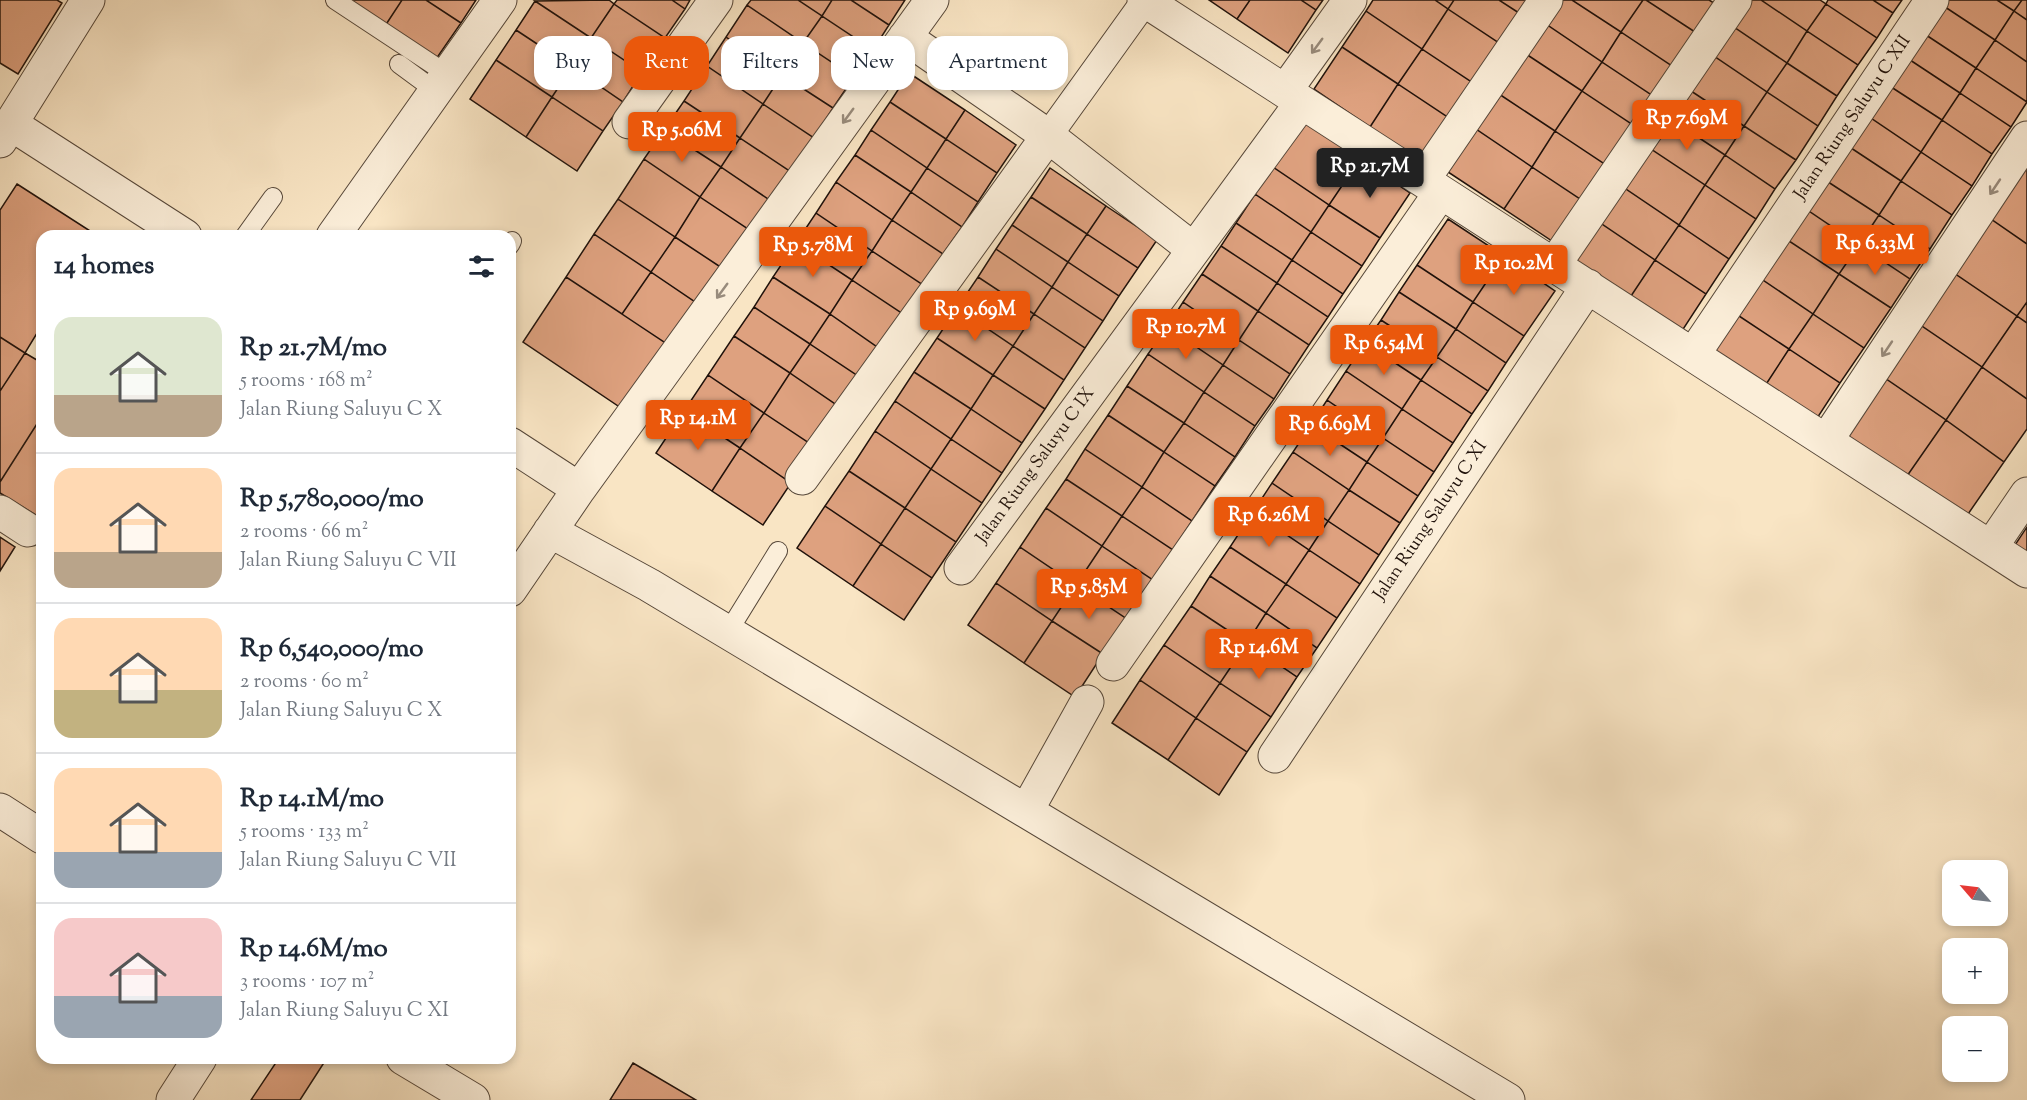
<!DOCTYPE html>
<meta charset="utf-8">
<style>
body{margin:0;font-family:"Sorts Mill Goudy",serif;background:#f2f2f3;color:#1f2937;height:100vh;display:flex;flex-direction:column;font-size:22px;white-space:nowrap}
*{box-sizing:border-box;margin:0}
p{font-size:20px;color:#747a83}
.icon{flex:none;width:33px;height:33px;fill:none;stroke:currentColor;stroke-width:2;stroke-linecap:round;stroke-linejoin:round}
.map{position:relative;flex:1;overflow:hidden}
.drawer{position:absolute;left:36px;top:230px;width:480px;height:834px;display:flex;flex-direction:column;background:#fff;border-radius:18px;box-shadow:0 3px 9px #0003}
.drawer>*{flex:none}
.guide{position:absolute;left:534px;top:36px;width:570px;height:54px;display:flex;gap:12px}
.needle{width:39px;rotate:298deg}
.tools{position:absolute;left:1942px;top:860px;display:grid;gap:12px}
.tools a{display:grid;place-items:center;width:66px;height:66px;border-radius:12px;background:#fff;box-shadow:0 3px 9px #0003;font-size:30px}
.price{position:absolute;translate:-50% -51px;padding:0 14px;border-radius:6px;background:#ea580c;color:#fff;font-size:20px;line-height:39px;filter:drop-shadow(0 2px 3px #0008)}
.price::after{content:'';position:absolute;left:50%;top:36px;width:18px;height:14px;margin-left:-9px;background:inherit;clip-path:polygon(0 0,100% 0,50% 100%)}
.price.selected{background:#222;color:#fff}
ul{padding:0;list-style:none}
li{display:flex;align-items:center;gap:18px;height:150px;padding:0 18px}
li+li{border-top:2px solid #e0e1e3}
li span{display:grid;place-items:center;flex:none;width:168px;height:120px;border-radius:18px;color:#555}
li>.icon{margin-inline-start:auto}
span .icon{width:72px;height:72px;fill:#fffc;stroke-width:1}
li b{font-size:26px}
h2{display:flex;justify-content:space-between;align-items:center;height:72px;padding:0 18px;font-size:26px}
.chip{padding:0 21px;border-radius:18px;background:#fff;box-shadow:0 3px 9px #0003;font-size:21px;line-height:54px}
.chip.selected{background:#ea580c;color:#fff}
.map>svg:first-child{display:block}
.building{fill:#dea17f;stroke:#20120b;stroke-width:1.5}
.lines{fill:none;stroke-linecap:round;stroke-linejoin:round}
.service-casing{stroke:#564739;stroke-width:20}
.pedestrian-casing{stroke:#564739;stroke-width:29}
.minor-casing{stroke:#564739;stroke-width:35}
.service{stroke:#fbeed9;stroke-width:18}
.pedestrian{stroke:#fbeed9;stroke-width:27}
.minor{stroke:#fbeed9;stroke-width:33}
.oneway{stroke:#988b7c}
.labels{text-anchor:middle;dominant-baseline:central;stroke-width:4.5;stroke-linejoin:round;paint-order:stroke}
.street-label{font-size:18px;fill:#20120b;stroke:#fbeed9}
</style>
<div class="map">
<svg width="2027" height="1100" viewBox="0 0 2027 1100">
<rect width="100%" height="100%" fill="#f9e5c4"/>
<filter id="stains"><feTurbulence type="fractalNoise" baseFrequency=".00333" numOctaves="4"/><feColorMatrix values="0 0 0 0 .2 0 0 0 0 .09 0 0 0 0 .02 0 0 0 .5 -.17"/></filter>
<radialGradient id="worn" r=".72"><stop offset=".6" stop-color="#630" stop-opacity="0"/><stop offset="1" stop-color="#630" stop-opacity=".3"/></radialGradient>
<path class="building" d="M0,0H57L62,3L18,74L0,63Z
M340,0H402L383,29Z
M402,0H426L461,23L434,62L383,29Z
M426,0H476L461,23Z
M609,0L614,4L591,38L535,1Z
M617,0H672L685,9L665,38L614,4Z
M672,0H690L685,9Z
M751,0H798L822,16L803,43L747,5Z
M798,0H832L822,16Z
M832,0H851L889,25L873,50L822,16Z
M851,0H905L889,25Z
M1209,0H1250L1237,19Z
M1250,0H1301L1316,10L1288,53L1237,19Z
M1301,0H1323L1316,10Z
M1373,0H1435L1448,9L1422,49L1366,11Z
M1435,0H1454L1448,9Z
M1454,0H1499L1519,13L1499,43L1448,9Z
M1499,0H1528L1519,13Z
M1562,0H1572L1621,32L1602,62L1546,24Z
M1572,0H1643L1621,32Z
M1643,0H1646L1695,32L1672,66L1621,32Z
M1646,0H1709L1714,3L1695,32Z
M1747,0H1761L1807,31L1787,63L1731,25Z
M1761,0H1820L1826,4L1807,31Z
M1828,0H1873L1893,13L1877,38L1826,4Z
M1873,0H1902L1893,13Z
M1941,0H1997L2014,11L1995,40L1939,3Z
M1997,0H2022L2014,11Z
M2022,0H2027V20L2014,11Z
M535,1L591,38L572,67L516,30Z
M1939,3L1995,40L1976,68L1920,31Z
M614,4L665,38L642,72L591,38Z
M1826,4L1877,38L1858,65L1807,31Z
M747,5L803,43L782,75L726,37Z
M1448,9L1499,43L1473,83L1422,49Z
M1366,11L1422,49L1398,84L1342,47Z
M2014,11L2027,20V62L1995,40Z
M822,16L873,50L854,77L803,43Z
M1546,24L1602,62L1582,91L1526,54Z
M1731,25L1787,63L1767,92L1711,54Z
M516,30L572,67L552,97L496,60Z
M1807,31L1858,65L1837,96L1787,63Z
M1920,31L1976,68L1960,93L1904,56Z
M1621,32L1672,66L1653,96L1602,62Z
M726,37L782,75L763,104L707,66Z
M591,38L642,72L623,102L572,67Z
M1995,40L2027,62V102L1976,68Z
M803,43L854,77L833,108L782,75Z
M1342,47L1398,84L1370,127L1314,89Z
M1422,49L1473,83L1449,118L1398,84Z
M1526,54L1582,91L1555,131L1499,94Z
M1711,54L1767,92L1744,126L1688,89Z
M1904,56L1960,93L1942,120L1885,83Z
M496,60L552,97L526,137L470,99Z
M1602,62L1653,96L1633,125L1582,91Z
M1787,63L1837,96L1818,126L1767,92Z
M707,66L763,104L740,138L684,101Z
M572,67L623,102L603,131L552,97Z
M1976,68L2027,102L2011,127L1960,93Z
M909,73L965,110L946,139L890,102Z
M782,75L833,108L814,138L763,104Z
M1885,83L1942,120L1921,152L1865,114Z
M1398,84L1449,118L1421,161L1370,127Z
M1688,89L1744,126L1725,155L1669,118Z
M1582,91L1633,125L1606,165L1555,131Z
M1767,92L1818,126L1796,160L1744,126Z
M1960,93L2011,127L1992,154L1942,120Z
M1499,94L1555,131L1532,167L1476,129Z
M552,97L603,131L577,171L526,137Z
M684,101L740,138L721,167L664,130Z
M890,102L946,139L927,168L871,130Z
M763,104L814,138L791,172L740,138Z
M965,110L1016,145L997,173L946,139Z
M1865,114L1921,152L1901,181L1845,144Z
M1669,118L1725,155L1705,185L1648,147Z
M1942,120L1992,154L1972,186L1921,152Z
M1303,121L1360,159L1329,205L1273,167Z
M1744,126L1796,160L1775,189L1725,155Z
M1476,129L1532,167L1504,209L1448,172Z
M664,130L721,167L700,197L644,159Z
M871,130L927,168L911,192L855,155Z
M1555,131L1606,165L1583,201L1532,167Z
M740,138L791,172L771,201L721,167Z
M946,139L997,173L978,202L927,168Z
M1845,144L1901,181L1879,215L1822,178Z
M1648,147L1705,185L1679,225L1623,187Z
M1921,152L1972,186L1952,215L1901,181Z
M855,155L911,192L892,220L836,182Z
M1725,155L1775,189L1756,219L1705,185Z
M644,159L700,197L675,237L618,199Z
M1360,159L1410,193L1380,238L1329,205Z
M721,167L771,201L751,231L700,197Z
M1273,167L1329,205L1311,232L1255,194Z
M1532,167L1583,201L1555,243L1504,209Z
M2027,167V244L1991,219Z
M927,168L978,202L962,227L911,192Z
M1050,168L1106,206L1087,234L1031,197Z
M1822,178L1879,215L1859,245L1803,207Z
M1901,181L1952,215L1930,249L1879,215Z
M836,182L892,220L872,251L816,213Z
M17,184L98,236H42V325L25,353L0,337V210Z
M1705,185L1756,219L1729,259L1679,225Z
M1623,187L1679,225L1655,260L1599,222Z
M911,192L962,227L943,254L892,220Z
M1255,194L1311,232L1292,260L1236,223Z
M700,197L751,231L725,270L675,237Z
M1031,197L1087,234L1068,262L1012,225Z
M618,199L675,237L651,272L594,234Z
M1329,205L1380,238L1362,266L1311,232Z
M1106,206L1157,240L1138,268L1087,234Z
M1803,207L1859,245L1839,274L1783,237Z
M816,213L872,251L852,280L796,243Z
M1879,215L1930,249L1910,279L1859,245Z
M1448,219L1504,256L1473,302L1417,265Z
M1991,219L2027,244V302L2017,316L1954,273Z
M892,220L943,254L923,285L872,251Z
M1599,222L1655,260L1627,302L1571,265Z
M1236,223L1292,260L1277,283L1221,246Z
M1012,225L1068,262L1052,287L996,249Z
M1679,225L1729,259L1706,294L1655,260Z
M1311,232L1362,266L1343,294L1292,260Z
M594,234L651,272L622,314L566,277Z
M1087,234L1138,268L1119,296L1068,262Z
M675,237L725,270L701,306L651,272Z
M1783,237L1839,274L1813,314L1757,276Z
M796,243L852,280L830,314L773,277Z
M1859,245L1910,279L1891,308L1839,274Z
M1221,246L1277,283L1258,311L1202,274Z
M996,249L1052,287L1034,314L978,277Z
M872,251L923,285L903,314L852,280Z
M1504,256L1555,291L1524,336L1473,302Z
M1292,260L1343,294L1328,317L1277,283Z
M1655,260L1706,294L1678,337L1627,302Z
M1068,262L1119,296L1103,321L1052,287Z
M1417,265L1473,302L1456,329L1399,292Z
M651,272L701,306L673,348L622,314Z
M1954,273L2017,316L1982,367L1919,324Z
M1202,274L1258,311L1239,340L1183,302Z
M1839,274L1891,308L1864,348L1813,314Z
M1757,276L1813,314L1789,349L1733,312Z
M566,277L673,348L630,414L523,342Z
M773,277L830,314L810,344L754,307Z
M978,277L1034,314L1013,346L957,308Z
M852,280L903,314L880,349L830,314Z
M1277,283L1328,317L1309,345L1258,311Z
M1052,287L1103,321L1085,348L1034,314Z
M1399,292L1456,329L1437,357L1381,320Z
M1183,302L1239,340L1223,365L1167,327Z
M1473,302L1524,336L1506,363L1456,329Z
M2027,302V323L2017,316Z
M754,307L810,344L790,373L734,336Z
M957,308L1013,346L993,375L937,338Z
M1258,311L1309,345L1290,374L1239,340Z
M1733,312L1789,349L1761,392L1705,354Z
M830,314L880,349L861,378L810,344Z
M1034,314L1085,348L1064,380L1013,346Z
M1813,314L1864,348L1840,383L1789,349Z
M2017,316L2027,323V399L1982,367Z
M1381,320L1437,357L1421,380L1365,343Z
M1919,324L1982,367L1946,420L1882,376Z
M1167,327L1223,365L1204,392L1148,354Z
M1456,329L1506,363L1488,391L1437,357Z
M734,336L790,373L764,413L708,375Z
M0,337L25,353L0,391Z
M937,338L993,375L971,409L914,372Z
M1239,340L1290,374L1274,399L1223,365Z
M1365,343L1421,380L1402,409L1346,371Z
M810,344L861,378L841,408L790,373Z
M1013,346L1064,380L1045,409L993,375Z
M1789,349L1840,383L1812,426L1761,392Z
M25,353L42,363V416L0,482V391Z
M1148,354L1204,392L1184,423L1127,386Z
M1437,357L1488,391L1472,414L1421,380Z
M1223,365L1274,399L1255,426L1204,392Z
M1982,367L2027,399V429L2004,462L1946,420Z
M1346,371L1402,409L1383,438L1327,400Z
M914,372L971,409L951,439L895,401Z
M790,373L841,408L815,447L764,413Z
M708,375L764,413L740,448L684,411Z
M993,375L1045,409L1022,443L971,409Z
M1882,376L1946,420L1907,476L1844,433Z
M1421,380L1472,414L1453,443L1402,409Z
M1127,386L1184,423L1164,452L1108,415Z
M1204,392L1255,426L1235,457L1184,423Z
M1327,400L1383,438L1367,462L1311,425Z
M895,401L951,439L931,469L875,431Z
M971,409L1022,443L1002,473L951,439Z
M1402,409L1453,443L1434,472L1383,438Z
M684,411L740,448L712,491L656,453Z
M764,413L815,447L791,483L740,448Z
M1108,415L1164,452L1142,487L1085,449Z
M42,416V512L39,517L0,493V482Z
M1946,420L2004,462L1966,517L1907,476Z
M1184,423L1235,457L1215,486L1164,452Z
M1311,425L1367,462L1349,490L1293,452Z
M875,431L931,469L905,508L849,471Z
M1383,438L1434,472L1418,496L1367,462Z
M951,439L1002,473L982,503L931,469Z
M740,448L791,483L763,525L712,491Z
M1085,449L1142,487L1122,516L1066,479Z
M1164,452L1215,486L1192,521L1142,487Z
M1293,452L1349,490L1328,521L1272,483Z
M1367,462L1418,496L1400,523L1349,490Z
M931,469L982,503L956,542L905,508Z
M849,471L905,508L881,544L825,506Z
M1066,479L1122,516L1102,546L1046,508Z
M1272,483L1328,521L1309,550L1253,512Z
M1142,487L1192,521L1173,550L1122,516Z
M1349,490L1400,523L1379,555L1328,521Z
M825,506L881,544L853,586L797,548Z
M905,508L956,542L932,578L881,544Z
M1046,508L1102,546L1076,585L1020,547Z
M1253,512L1309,550L1286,584L1230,547Z
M1122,516L1173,550L1153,580L1102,546Z
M1328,521L1379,555L1360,584L1309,550Z
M2027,527V557L2013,548Z
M0,537L15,547L0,571Z
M881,544L932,578L904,620L853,586Z
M1102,546L1153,580L1127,619L1076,585Z
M1020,547L1076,585L1052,621L996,583Z
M1230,547L1286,584L1266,613L1210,576Z
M1309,550L1360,584L1337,618L1286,584Z
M1210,576L1266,613L1247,643L1191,606Z
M996,583L1052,621L1024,663L968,625Z
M1286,584L1337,618L1317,648L1266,613Z
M1076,585L1127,619L1103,654L1052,621Z
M1191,606L1247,643L1220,683L1164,645Z
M1266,613L1317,648L1297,677L1247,643Z
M1052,621L1103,654L1075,697L1024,663Z
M1247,643L1297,677L1271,717L1220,683Z
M1164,645L1220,683L1196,718L1140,680Z
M1140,680L1196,718L1168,760L1112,723Z
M1220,683L1271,717L1247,752L1196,718Z
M1196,718L1247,752L1219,795L1168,760Z
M279,1058H327L300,1100H251Z
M633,1063L696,1100H610Z"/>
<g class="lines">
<g class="service-casing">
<path id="service" d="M335,0L447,74
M399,64L437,92
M245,236L273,197
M510,245L512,241
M728,632L778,551"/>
</g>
<g class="pedestrian-casing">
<path id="pedestrian" d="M1048,136L1145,1"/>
</g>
<g class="minor-casing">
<path id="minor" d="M1144,0L2027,571
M905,37L1048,136L1193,249
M1285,91L1350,0
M629,122L716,0
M11,124L185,236
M0,141L88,0
M1423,180L1546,0
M333,236L500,0
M1554,265L1735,0
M1693,355L1932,0
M1826,441L2027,138
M510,444L579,489
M802,478L1048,136
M0,512L28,530
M550,531L649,585L1508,1100
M1991,547L2027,494
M961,568L1302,102
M510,590L579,489L932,0
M1113,664L1441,192
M1275,756L1588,286
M0,810L42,837
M1027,810L1087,702
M403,1058L473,1100
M173,1100L200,1058"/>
</g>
<use href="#service" class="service"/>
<use href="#pedestrian" class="pedestrian"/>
<use href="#minor" class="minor"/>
</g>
<defs><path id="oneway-shaft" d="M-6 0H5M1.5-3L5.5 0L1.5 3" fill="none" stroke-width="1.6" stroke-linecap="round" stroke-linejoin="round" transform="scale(1.5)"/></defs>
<g class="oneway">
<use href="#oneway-shaft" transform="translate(1317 46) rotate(126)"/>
<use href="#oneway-shaft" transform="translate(848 116) rotate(126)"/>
<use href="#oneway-shaft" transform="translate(1995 187) rotate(124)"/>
<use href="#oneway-shaft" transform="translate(722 291) rotate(126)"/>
<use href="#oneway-shaft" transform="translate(1887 349) rotate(124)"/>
</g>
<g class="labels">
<g class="street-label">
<text transform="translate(1853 118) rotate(-56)">Jalan Riung Saluyu C XII</text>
<text transform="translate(1036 466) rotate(-54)">Jalan Riung Saluyu C IX</text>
<text transform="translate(1431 521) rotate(-56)">Jalan Riung Saluyu C XI</text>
</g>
</g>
<rect width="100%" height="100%" filter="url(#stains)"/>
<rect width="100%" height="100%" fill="url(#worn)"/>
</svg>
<div class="tools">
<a><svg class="needle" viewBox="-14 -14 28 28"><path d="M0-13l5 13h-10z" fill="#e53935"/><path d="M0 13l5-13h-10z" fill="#747a83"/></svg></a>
<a>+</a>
<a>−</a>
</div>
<b class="price" style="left:1687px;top:151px">Rp 7.69M</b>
<b class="price" style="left:682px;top:163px">Rp 5.06M</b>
<b class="price selected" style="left:1370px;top:199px">Rp 21.7M</b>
<b class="price" style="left:1875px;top:276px">Rp 6.33M</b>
<b class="price" style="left:813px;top:278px">Rp 5.78M</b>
<b class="price" style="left:1514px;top:296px">Rp 10.2M</b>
<b class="price" style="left:975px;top:342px">Rp 9.69M</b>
<b class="price" style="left:1186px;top:360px">Rp 10.7M</b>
<b class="price" style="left:1384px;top:376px">Rp 6.54M</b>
<b class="price" style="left:698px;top:451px">Rp 14.1M</b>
<b class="price" style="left:1330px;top:457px">Rp 6.69M</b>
<b class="price" style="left:1269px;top:548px">Rp 6.26M</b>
<b class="price" style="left:1089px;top:620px">Rp 5.85M</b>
<b class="price" style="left:1259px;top:680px">Rp 14.6M</b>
<div class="guide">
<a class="chip">Buy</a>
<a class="chip selected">Rent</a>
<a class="chip">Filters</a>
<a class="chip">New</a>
<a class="chip">Apartment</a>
</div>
<section class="drawer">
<h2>14 homes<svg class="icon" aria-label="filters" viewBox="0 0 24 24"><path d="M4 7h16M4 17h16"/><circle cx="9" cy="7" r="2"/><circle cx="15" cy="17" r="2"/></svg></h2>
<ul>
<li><span style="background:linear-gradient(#dfe7d0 65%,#b9a48a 0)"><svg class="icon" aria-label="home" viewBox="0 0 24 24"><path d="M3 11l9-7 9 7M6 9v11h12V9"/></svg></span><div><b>Rp 21.7M/mo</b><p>5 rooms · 168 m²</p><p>Jalan Riung Saluyu C X</p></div></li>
<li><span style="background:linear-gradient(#ffd9b3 70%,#b9a48a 0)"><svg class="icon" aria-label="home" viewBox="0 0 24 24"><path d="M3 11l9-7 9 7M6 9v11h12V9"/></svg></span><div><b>Rp 5,780,000/mo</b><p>2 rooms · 66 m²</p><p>Jalan Riung Saluyu C VII</p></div></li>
<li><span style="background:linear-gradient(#ffd9b3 60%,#c2b280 0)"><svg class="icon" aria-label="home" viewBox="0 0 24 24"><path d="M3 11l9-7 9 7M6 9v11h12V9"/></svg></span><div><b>Rp 6,540,000/mo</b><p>2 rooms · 60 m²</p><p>Jalan Riung Saluyu C X</p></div></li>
<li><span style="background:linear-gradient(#ffd9b3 70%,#9aa5b1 0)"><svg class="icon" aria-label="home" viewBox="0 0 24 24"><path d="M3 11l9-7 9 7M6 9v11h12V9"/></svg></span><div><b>Rp 14.1M/mo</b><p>5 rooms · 133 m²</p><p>Jalan Riung Saluyu C VII</p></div></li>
<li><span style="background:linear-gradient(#f6c9c9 65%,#9aa5b1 0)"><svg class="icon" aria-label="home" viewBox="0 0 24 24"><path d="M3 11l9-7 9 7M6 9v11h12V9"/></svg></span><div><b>Rp 14.6M/mo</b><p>3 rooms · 107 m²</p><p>Jalan Riung Saluyu C XI</p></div></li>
</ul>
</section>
</div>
